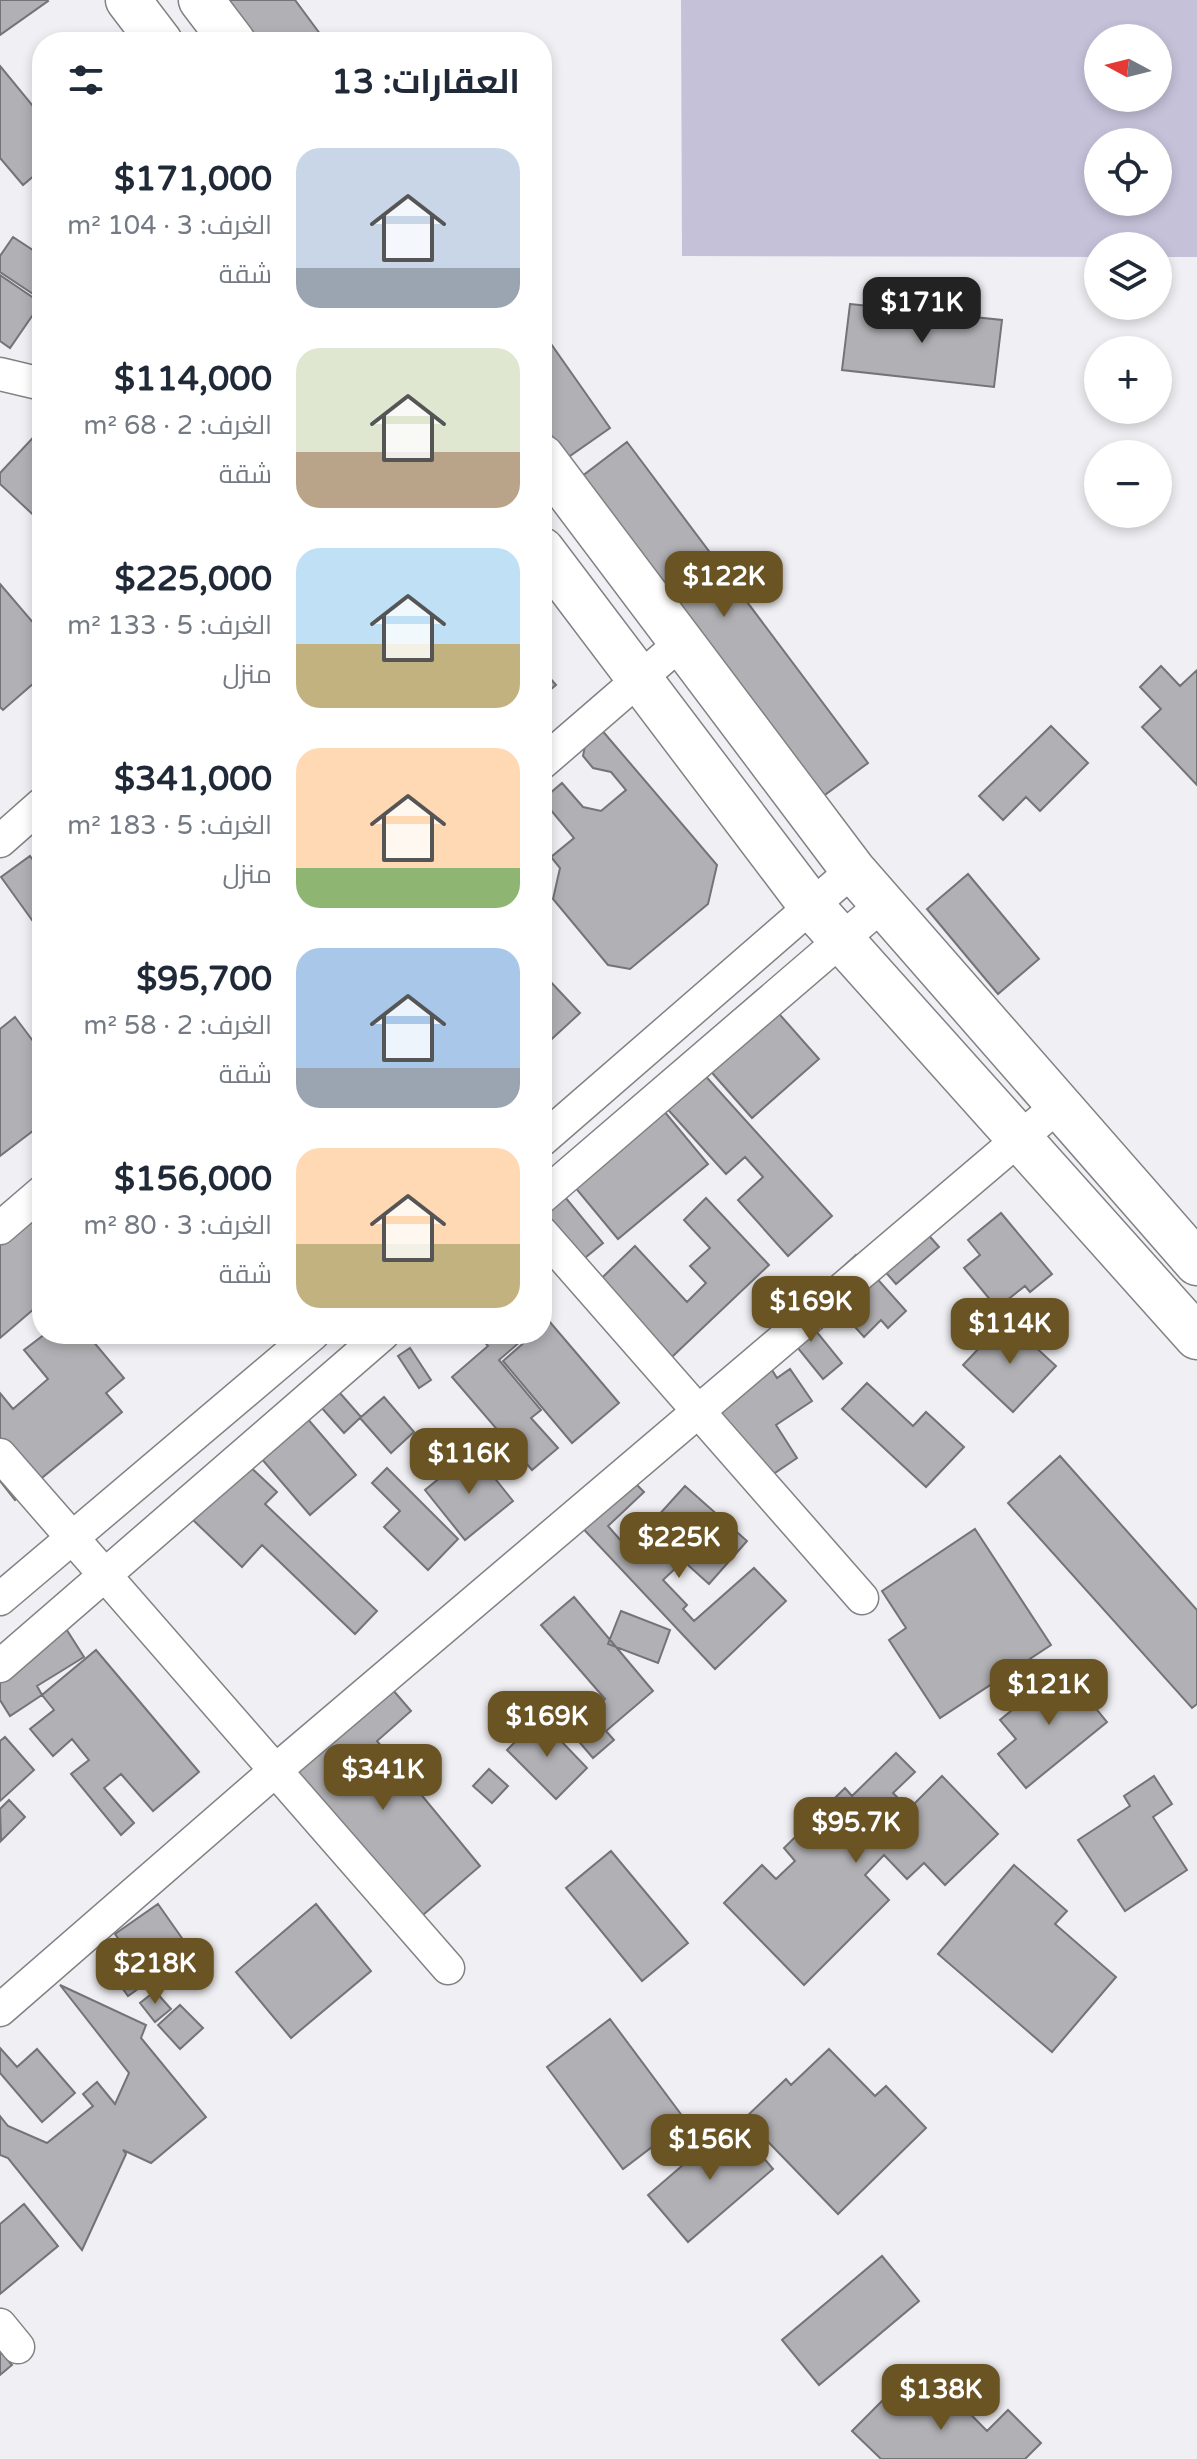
<!DOCTYPE html>
<html lang="ar">
<meta charset="utf-8">
<style>
body{margin:0;font-family:"Varela Round",Cairo,sans-serif;background:#f6f6f7;color:#1f2937;direction:rtl;height:100vh;display:flex;flex-direction:column;font-size:30px;white-space:nowrap}
*{box-sizing:border-box;margin:0}
p{font-size:26px;color:#747a83}
.icon{flex:none;width:44px;height:44px;fill:none;stroke:currentColor;stroke-width:2;stroke-linecap:round;stroke-linejoin:round}
.map{position:relative;flex:1;overflow:hidden;direction:ltr}
.details{position:absolute;left:32px;top:32px;width:520px;height:1312px;display:flex;flex-direction:column;background:#fff;border-radius:32px;box-shadow:0 4px 12px #0003;direction:rtl}
.details>*{flex:none}
.needle{width:52px;rotate:277deg}
.buttons{position:absolute;left:1084px;top:24px;display:grid;gap:16px}
.buttons a{display:grid;place-items:center;width:88px;height:88px;border-radius:50%;background:#fff;box-shadow:0 4px 12px #0003;font-size:40px}
.price{position:absolute;translate:-50% -68px;padding:0 18px;border-radius:16px;background:#6b5424;color:#fff;font-size:26px;line-height:52px;filter:drop-shadow(0 2px 4px #0008)}
.price::after{content:'';position:absolute;left:50%;top:48px;width:24px;height:18px;margin-left:-12px;background:inherit;clip-path:polygon(0 0,100% 0,50% 100%)}
.price.selected{background:#222;color:#fff}
ul{padding:0;list-style:none}
li{display:flex;align-items:center;gap:24px;height:200px;padding:0 32px}
li span{display:grid;place-items:center;flex:none;width:224px;height:160px;border-radius:24px;color:#555}
li>.icon{margin-inline-start:auto}
span .icon{width:96px;height:96px;fill:#fffc;stroke-width:1}
li b{font-size:34px}
h2{display:flex;justify-content:space-between;align-items:center;height:96px;padding:0 32px;font-size:34px}
.map>svg:first-child{display:block}
.green{fill:#c5c1d9;fill-rule:evenodd}
.building{fill:#b1b0b4;stroke:#747478;stroke-width:2}
.lines{fill:none;stroke-linecap:round;stroke-linejoin:round}
.street-casing{stroke:#828285;stroke-width:35}
.secondary-casing{stroke:#828285;stroke-width:47}
.street{stroke:#fff;stroke-width:32}
.secondary{stroke:#fff;stroke-width:44}
</style>
<div class="map">
<svg width="1197" height="2459" viewBox="0 0 1197 2459">
<rect width="100%" height="100%" fill="#f0eff3"/>
<path class="green" d="M681,0H1197V257H1158V246H1098V257L682,256ZM1098,38H1158V98H1098ZM1098,142H1158V202H1098Z"/>
<path class="building" d="M0,0H47L48,1L0,35Z
M229,0H295L326,42H260Z
M0,66L42,117V169L23,185L0,158Z
M13,237L42,256V300L0,272V256Z
M0,275L41,303L10,348L0,341Z
M850,304L1002,320L994,387L842,370Z
M542,331L610,428L567,458L542,422Z
M42,428V453L37,459L42,464V523L0,484V473Z
M627,442L868,763L822,797L581,477Z
M0,584L42,633V676L3,710L0,707Z
M1161,666L1180,686L1197,670V785L1142,727L1161,709L1140,687Z
M542,669L556,685L542,697Z
M594,721L717,865L708,904L630,969L608,965L553,899L560,868L551,857L574,838L545,803L542,816V800L562,783L583,807L601,811L626,790L611,772L593,768L583,756L589,726Z
M1051,726L1088,763L1040,811L1026,797L1003,820L979,796Z
M30,856L42,872V934L1,877Z
M968,874L1039,959L998,994L927,909Z
M547,978L580,1013L542,1048V983Z
M758,990L819,1059L752,1118L691,1049Z
M15,1017L42,1053V1124L0,1156V1029Z
M691,1060L832,1216L788,1256L738,1200L763,1177L745,1157L726,1174L654,1094Z
M649,1093L708,1164L618,1239L559,1168Z
M551,1180L603,1243L563,1276L542,1250V1188Z
M42,1189V1302L0,1338V1227Z
M706,1198L769,1265L655,1373L583,1296L635,1246L687,1302L706,1283L690,1266L710,1248L684,1220Z
M1001,1213L1052,1274L1030,1292L1025,1286L997,1308L964,1268L980,1255L968,1240Z
M911,1215L939,1247L896,1284L869,1253Z
M856,1255L906,1311L888,1328L881,1320L864,1337L820,1288Z
M799,1310L842,1363L823,1379L780,1326Z
M1006,1320L1056,1366L1013,1412L963,1365Z
M549,1321L619,1403L572,1443L503,1361L534,1334H542V1327Z
M45,1334H87L124,1378L106,1393L122,1412L15,1500L0,1481V1393L13,1409L48,1379L24,1350Z
M478,1334H529L499,1360L541,1410L531,1418L558,1448L532,1470L452,1377L488,1346Z
M410,1348L431,1380L419,1388L398,1356Z
M762,1354L777,1378L790,1369L812,1401L776,1425L797,1458L750,1490L691,1403Z
M867,1383L913,1426L926,1412L964,1447L926,1487L842,1409Z
M339,1392L361,1417L384,1397L414,1432L391,1453L360,1418L344,1433L321,1407Z
M300,1410L356,1475L310,1515L254,1450Z
M473,1451L513,1501L465,1540L425,1490Z
M1060,1456L1197,1610V1704L1192,1708L1008,1503Z
M246,1463L277,1492L265,1504L377,1611L355,1634L262,1545L242,1567L191,1518Z
M387,1468L458,1539L428,1570L384,1527L400,1511L372,1483Z
M625,1473L644,1492L608,1526L622,1542L640,1524L679,1565L663,1580L687,1605L683,1609L694,1621L754,1568L786,1601L715,1669L575,1520Z
M685,1486L747,1541L709,1584L647,1528Z
M975,1529L1051,1645L940,1718L889,1640L906,1628L882,1591Z
M574,1597L653,1691L606,1731L614,1740L593,1758L569,1730L605,1699L541,1625Z
M621,1611L670,1630L658,1663L608,1644Z
M56,1613L84,1657L37,1686L42,1695L10,1716L0,1700V1649Z
M96,1650L199,1772L153,1811L121,1774L104,1788L134,1823L121,1835L71,1774L89,1760L72,1739L53,1756L30,1729L54,1710L42,1695Z
M1063,1668L1107,1722L1026,1788L998,1754L1016,1739L1000,1720Z
M386,1682L411,1711L377,1741L480,1866L402,1933L289,1762Z
M539,1718L587,1768L556,1799L507,1750Z
M5,1737L34,1770L0,1801V1741Z
M896,1753L915,1772L893,1793L909,1809L942,1776L998,1834L945,1885L924,1863L907,1879L884,1855L865,1875L889,1900L804,1985L724,1903L762,1865L776,1879L795,1861L784,1848L845,1788L852,1796Z
M489,1769L508,1786L492,1803L473,1786Z
M1154,1776L1172,1804L1153,1817L1187,1870L1125,1911L1078,1840L1130,1806L1124,1796Z
M9,1800L25,1817L1,1841L0,1809Z
M611,1851L688,1943L642,1981L566,1888Z
M1014,1865L1067,1911L1055,1924L1116,1977L1052,2052L938,1954Z
M158,1904L191,1951L128,1996L113,1975L133,1960L115,1934Z
M316,1904L371,1971L291,2038L236,1972Z
M60,1985L146,2025L141,2038L206,2117L151,2163L123,2150L126,2154L82,2250L8,2158L0,2155V2116L8,2126L47,2143L93,2106L83,2094L97,2082L115,2104L129,2073Z
M155,1991L171,2009L155,2022L140,2003Z
M180,2005L203,2028L180,2049L158,2025Z
M610,2019L686,2121L623,2169L547,2067Z
M0,2048L17,2067L37,2049L75,2093L42,2122L0,2073Z
M829,2049L875,2096L886,2086L926,2128L838,2214L745,2118L786,2079L791,2085Z
M733,2122L773,2169L688,2242L648,2195Z
M24,2204L58,2246L0,2294V2224Z
M882,2256L919,2301L819,2385L782,2340Z
M0,2351L12,2365L0,2375Z
M944,2387L987,2431L1008,2410L1041,2443L1025,2459H881L852,2431L894,2389L918,2413Z"/>
<g class="lines">
<g class="street-casing">
<path id="street" d="M0,374L42,384
M542,763L682,642
M0,841L42,804
M542,1140L853,870
M542,1197L883,904
M0,1228L42,1192
M542,1233L862,1598
M0,1455L448,1968
M0,1599L313,1334
M0,1666L383,1334
M0,2010L276,1770L1059,1105
M0,2325L18,2347"/>
</g>
<g class="secondary-casing">
<path id="secondary" d="M128,0L160,42
M201,0L233,42
M542,457L853,870L1197,1263
M542,550L812,907L1197,1337"/>
</g>
<use href="#street" class="street"/>
<use href="#secondary" class="secondary"/>
</g>
</svg>
<div class="buttons">
<a><svg class="needle" viewBox="-14 -14 28 28"><path d="M0-13l5 13h-10z" fill="#e53935"/><path d="M0 13l5-13h-10z" fill="#747a83"/></svg></a>
<a><svg class="icon" aria-label="locate" viewBox="0 0 24 24"><circle cx="12" cy="12" r="6"/><path d="M12 2v4M12 18v4M2 12h4M18 12h4"/></svg></a>
<a><svg class="icon" aria-label="layers" viewBox="0 0 24 24"><path d="M12 4l9 5-9 5-9-5zM3 14l9 5 9-5"/></svg></a>
<a>+</a>
<a>−</a>
</div>
<b class="price selected" style="left:922px;top:345px">$171K</b>
<b class="price" style="left:724px;top:619px">$122K</b>
<b class="price" style="left:811px;top:1344px">$169K</b>
<b class="price" style="left:1010px;top:1366px">$114K</b>
<b class="price" style="left:469px;top:1496px">$116K</b>
<b class="price" style="left:679px;top:1580px">$225K</b>
<b class="price" style="left:1049px;top:1727px">$121K</b>
<b class="price" style="left:547px;top:1759px">$169K</b>
<b class="price" style="left:383px;top:1812px">$341K</b>
<b class="price" style="left:856px;top:1865px">$95.7K</b>
<b class="price" style="left:155px;top:2006px">$218K</b>
<b class="price" style="left:710px;top:2182px">$156K</b>
<b class="price" style="left:941px;top:2432px">$138K</b>
<section class="details">
<h2>العقارات: 13<svg class="icon" aria-label="filters" viewBox="0 0 24 24"><path d="M4 7h16M4 17h16"/><circle cx="9" cy="7" r="2"/><circle cx="15" cy="17" r="2"/></svg></h2>
<ul>
<li><span style="background:linear-gradient(#c9d6e8 75%,#9aa5b1 0)"><svg class="icon" aria-label="home" viewBox="0 0 24 24"><path d="M3 11l9-7 9 7M6 9v11h12V9"/></svg></span><div><b>$171,000</b><p>الغرف: 3 · 104 m²</p><p>شقة</p></div></li>
<li><span style="background:linear-gradient(#dfe7d0 65%,#b9a48a 0)"><svg class="icon" aria-label="home" viewBox="0 0 24 24"><path d="M3 11l9-7 9 7M6 9v11h12V9"/></svg></span><div><b>$114,000</b><p>الغرف: 2 · 68 m²</p><p>شقة</p></div></li>
<li><span style="background:linear-gradient(#bfe0f5 60%,#c2b280 0)"><svg class="icon" aria-label="home" viewBox="0 0 24 24"><path d="M3 11l9-7 9 7M6 9v11h12V9"/></svg></span><div><b>$225,000</b><p>الغرف: 5 · 133 m²</p><p>منزل</p></div></li>
<li><span style="background:linear-gradient(#ffd9b3 75%,#8fb573 0)"><svg class="icon" aria-label="home" viewBox="0 0 24 24"><path d="M3 11l9-7 9 7M6 9v11h12V9"/></svg></span><div><b>$341,000</b><p>الغرف: 5 · 183 m²</p><p>منزل</p></div></li>
<li><span style="background:linear-gradient(#a9c7e8 75%,#9aa5b1 0)"><svg class="icon" aria-label="home" viewBox="0 0 24 24"><path d="M3 11l9-7 9 7M6 9v11h12V9"/></svg></span><div><b>$95,700</b><p>الغرف: 2 · 58 m²</p><p>شقة</p></div></li>
<li><span style="background:linear-gradient(#ffd9b3 60%,#c2b280 0)"><svg class="icon" aria-label="home" viewBox="0 0 24 24"><path d="M3 11l9-7 9 7M6 9v11h12V9"/></svg></span><div><b>$156,000</b><p>الغرف: 3 · 80 m²</p><p>شقة</p></div></li>
</ul>
</section>
</div>
